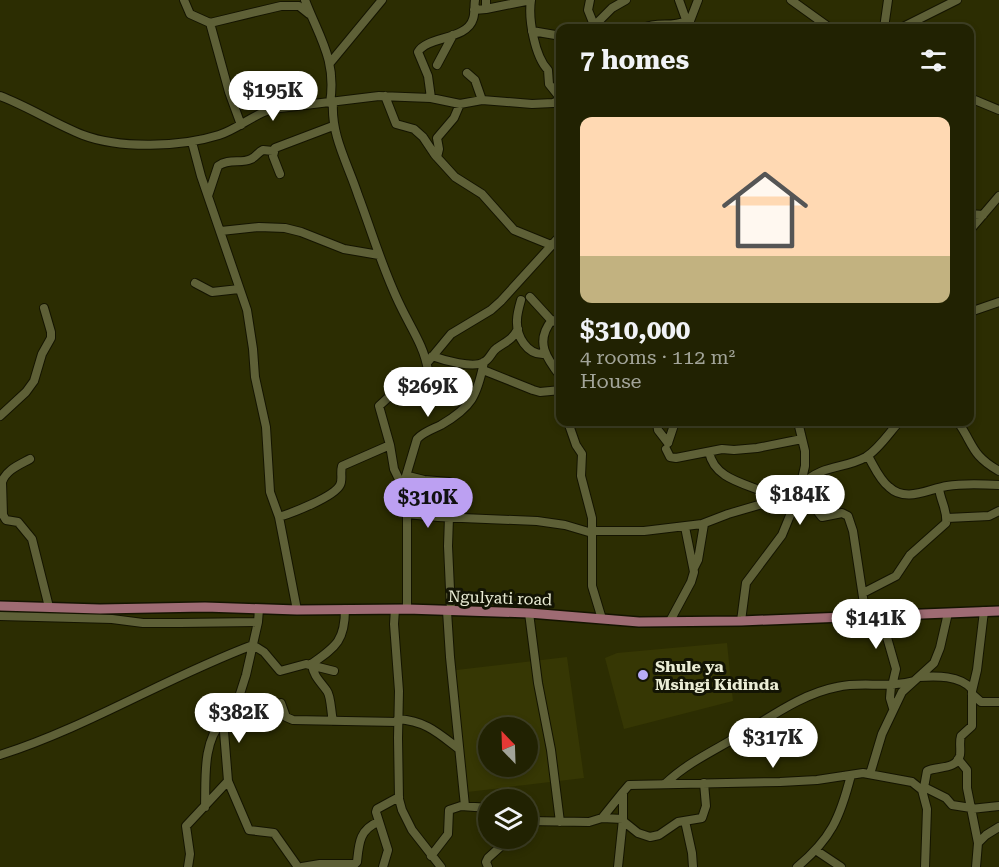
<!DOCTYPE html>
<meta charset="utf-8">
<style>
body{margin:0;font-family:"Roboto Serif",serif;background:#292a0c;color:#f1f3f6;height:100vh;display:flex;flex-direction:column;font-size:22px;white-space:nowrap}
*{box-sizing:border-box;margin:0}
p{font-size:20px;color:#a2a499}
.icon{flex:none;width:33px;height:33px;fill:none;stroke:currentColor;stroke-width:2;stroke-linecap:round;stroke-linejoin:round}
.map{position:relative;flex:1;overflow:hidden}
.drawer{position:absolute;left:556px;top:24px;width:418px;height:402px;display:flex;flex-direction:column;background:#212202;border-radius:12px;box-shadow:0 3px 9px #0003,0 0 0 2px #3e3f24}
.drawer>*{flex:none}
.needle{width:39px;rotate:337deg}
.tools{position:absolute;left:478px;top:717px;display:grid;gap:12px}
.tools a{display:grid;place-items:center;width:60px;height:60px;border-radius:50%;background:#212202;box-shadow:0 3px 9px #0003,0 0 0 2px #3e3f24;font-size:30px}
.price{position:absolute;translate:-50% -51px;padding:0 14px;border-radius:21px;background:#fff;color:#222;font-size:20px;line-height:39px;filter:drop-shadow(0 2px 3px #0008)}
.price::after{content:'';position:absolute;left:50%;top:36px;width:18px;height:14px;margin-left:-9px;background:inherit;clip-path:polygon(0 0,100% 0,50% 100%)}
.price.on{background:#bca0f2;color:#111}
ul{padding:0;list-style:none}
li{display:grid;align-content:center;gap:12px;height:318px;padding:0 24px}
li+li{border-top:2px solid #3e3f24}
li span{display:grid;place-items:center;height:186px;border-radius:12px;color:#555}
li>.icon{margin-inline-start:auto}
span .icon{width:108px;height:108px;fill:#fffc;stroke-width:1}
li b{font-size:26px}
h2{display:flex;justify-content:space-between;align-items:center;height:72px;padding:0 24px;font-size:26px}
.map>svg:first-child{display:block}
.built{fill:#363704;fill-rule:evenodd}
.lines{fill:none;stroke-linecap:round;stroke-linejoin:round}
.minor-casing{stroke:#141400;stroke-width:10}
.major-casing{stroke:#141400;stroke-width:12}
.minor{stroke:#5e6037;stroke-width:8}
.major{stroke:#9e6b73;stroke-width:9}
.poi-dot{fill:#b7abf7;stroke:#131404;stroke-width:2}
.labels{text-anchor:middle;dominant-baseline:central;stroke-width:6;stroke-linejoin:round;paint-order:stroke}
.street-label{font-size:16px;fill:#ebedd6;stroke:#131404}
.poi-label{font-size:16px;font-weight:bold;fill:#ebedd6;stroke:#131404;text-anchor:start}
</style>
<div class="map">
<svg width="999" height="867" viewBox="0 0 999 867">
<rect width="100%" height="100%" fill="#2c2d02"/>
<path class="built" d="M727,643L733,701L624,729L605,658L617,653Z
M567,657L584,778L459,793L448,671ZM489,728H528V766H489Z"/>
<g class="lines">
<g class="minor-casing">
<path id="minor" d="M184,0L190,14L210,23L229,92L241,125
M305,0C319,37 337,60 330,103
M531,0C528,19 535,57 548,70L549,84L561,99
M590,0L588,10L594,25
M679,0L689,28
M791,0L830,28
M486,9L531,0
M474,10L486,9V0
M210,23L281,6H299L309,14
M688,26L698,0
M592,28L612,8L626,0
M644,28C657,21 672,28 686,21
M884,28L888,0
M901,28L957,0
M532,31L561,36
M330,63L382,0
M437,65L453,35
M467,73L475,80L482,100
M0,96C29,107 55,124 83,135C120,149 181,147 219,135C238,129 252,115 272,109L379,96L431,98L460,104L482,100L532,104L553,103L561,100
M385,96L396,124L414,129L423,137L435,155L455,177L482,194L514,230L551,245
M431,98L428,76L418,52C427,36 467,40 473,19C475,14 474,6 475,0
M970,98L999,110
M333,103C331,136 348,164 358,195C372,232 383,271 401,307C411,328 424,346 428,370L427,376L423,379L391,395L379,406L390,445L394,469L407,496V609
M192,142L201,176L247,310L253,349L255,377L266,427L270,492L279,517L297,610
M437,157L439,149L437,138L454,118L460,104
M280,174L273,156L275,148L333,126
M208,196L218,166C229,158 241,164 251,159C256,157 258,152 263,150L273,151
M970,214L983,215
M970,230L999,196
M221,231L259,227L285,228L301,232L344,249L379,255
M195,283L212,292L239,289
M530,297L551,320L561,325
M521,300C519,307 517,314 517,320C516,336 527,355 544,354
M970,312L999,302
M552,320C534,342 547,359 561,377
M432,356C443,360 474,369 484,362C490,359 492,351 497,348C507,341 512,340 518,329
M427,363L451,334L491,310L501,301L561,235
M483,370L533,390L540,392L561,390
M0,416L26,392L34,381L42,354L51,338V332L44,308
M568,422L576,445L582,454L581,476L592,518V586L602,619
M657,422L658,430L668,443
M958,422C974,445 971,455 999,471
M668,443L675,422
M666,449L670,457L676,458L722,449L734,450L757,448L802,439
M709,452C715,483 754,484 777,498
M868,456C874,466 879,479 889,487C906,503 928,489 947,486C964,483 982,484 999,485
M30,459C19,465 6,470 2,482L3,515L6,520L18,522L32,539L49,607
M408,476L424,480L449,482
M801,485C825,463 842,470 866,457C879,449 889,433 899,422
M403,486L417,439C423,432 433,429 441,425C472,407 477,396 484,362
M800,489L822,517L842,513L848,516L853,531L866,617
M407,514L438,517L537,521L565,525L592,533
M279,517C292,513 334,497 340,485C343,480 340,473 342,466L390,445
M449,517L448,546L451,611
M947,518L989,516L999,511
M592,531H644L702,524L728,514L769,502L802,480
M694,568L698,560L704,524
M863,593L896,576L910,555L946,523C948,511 940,500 939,488
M395,609L394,624L399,691L398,738L399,799L402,810L412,830L441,867
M447,611L450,657L465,806
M529,613L538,683L551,750L560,822
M0,616L112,619L143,623H180L258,622
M888,616L886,634L896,669L892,686
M670,621L691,582L694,572L685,527
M741,621L746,583L782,535L798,496L805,466V451L798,422
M310,665C335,647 345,642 345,609
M312,665C314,677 320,681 327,691C331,696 331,713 333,721
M919,677C937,676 959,675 972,689
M891,686L890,698L893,708
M972,694L981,702H999
M281,703L286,717L293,720L398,722
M398,719C426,721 438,733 459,749
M0,755C88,727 167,677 253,645L264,652L280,671L306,664L334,671
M958,759L967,770V788L978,843
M870,774L882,734L902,692L934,663L940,648L948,613
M228,781L249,830L274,833L298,867
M666,783C686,764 711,752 735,738C767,720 800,694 837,687C864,681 885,689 914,681
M924,787L946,798L952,805L971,808
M923,793L927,771C937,766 957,770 960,755C961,749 959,742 961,736L972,726V691L977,670L984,611
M205,807C206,778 202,743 223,720
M971,809L999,806
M602,818L623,792
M528,821L589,822L602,818L623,819
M623,821L638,833L650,837L659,835L678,822L702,818L706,806L704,783
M685,821L692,853L693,867
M817,851L841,867
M431,856L448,834L449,810L461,806L489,808
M188,867L190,854L186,826L228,781L223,719L239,697L246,675L258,622L259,609
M302,867L320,864H355L357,862C359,844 359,830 378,822
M383,867L388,850L376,812L377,809L399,797
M488,867L486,862L488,858L510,838
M618,867L623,819V792L629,785L780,782L817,780L863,773L912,782L922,790L927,809L925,867
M797,867C831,839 840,818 851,775
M976,867L978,843L986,835L999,827"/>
</g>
<g class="major-casing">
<path id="major" d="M0,606L100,609L205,607L297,610L407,609L529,613L639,622L741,621L999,611"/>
</g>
<use href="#minor" class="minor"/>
<use href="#major" class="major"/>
</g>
<circle class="poi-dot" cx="643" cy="675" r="6"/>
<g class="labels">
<g class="street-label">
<text transform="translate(500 598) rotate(2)">Ngulyati road</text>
</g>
<g class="poi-label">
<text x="655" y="666">Shule ya<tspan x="655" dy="18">Msingi Kidinda</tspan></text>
</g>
</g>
</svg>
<div class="tools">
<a><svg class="needle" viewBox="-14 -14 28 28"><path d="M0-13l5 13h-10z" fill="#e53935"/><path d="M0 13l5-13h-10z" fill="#a2a499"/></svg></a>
<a><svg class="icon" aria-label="layers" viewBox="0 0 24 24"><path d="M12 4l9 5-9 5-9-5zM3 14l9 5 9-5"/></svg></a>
</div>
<b class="price" style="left:273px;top:122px">$195K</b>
<b class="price" style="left:428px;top:418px">$269K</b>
<b class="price" style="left:800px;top:526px">$184K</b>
<b class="price on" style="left:428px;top:529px">$310K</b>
<b class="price" style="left:876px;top:650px">$141K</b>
<b class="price" style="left:239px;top:744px">$382K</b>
<b class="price" style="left:773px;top:769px">$317K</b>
<section class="drawer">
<h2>7 homes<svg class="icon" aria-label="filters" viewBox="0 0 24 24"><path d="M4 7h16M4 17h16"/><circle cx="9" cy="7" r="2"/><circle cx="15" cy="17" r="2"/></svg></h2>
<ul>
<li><span style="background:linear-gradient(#ffd9b3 75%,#c2b280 0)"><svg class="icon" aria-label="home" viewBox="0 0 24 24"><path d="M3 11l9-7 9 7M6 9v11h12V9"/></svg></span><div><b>$310,000</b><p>4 rooms · 112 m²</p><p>House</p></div></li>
</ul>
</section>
</div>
